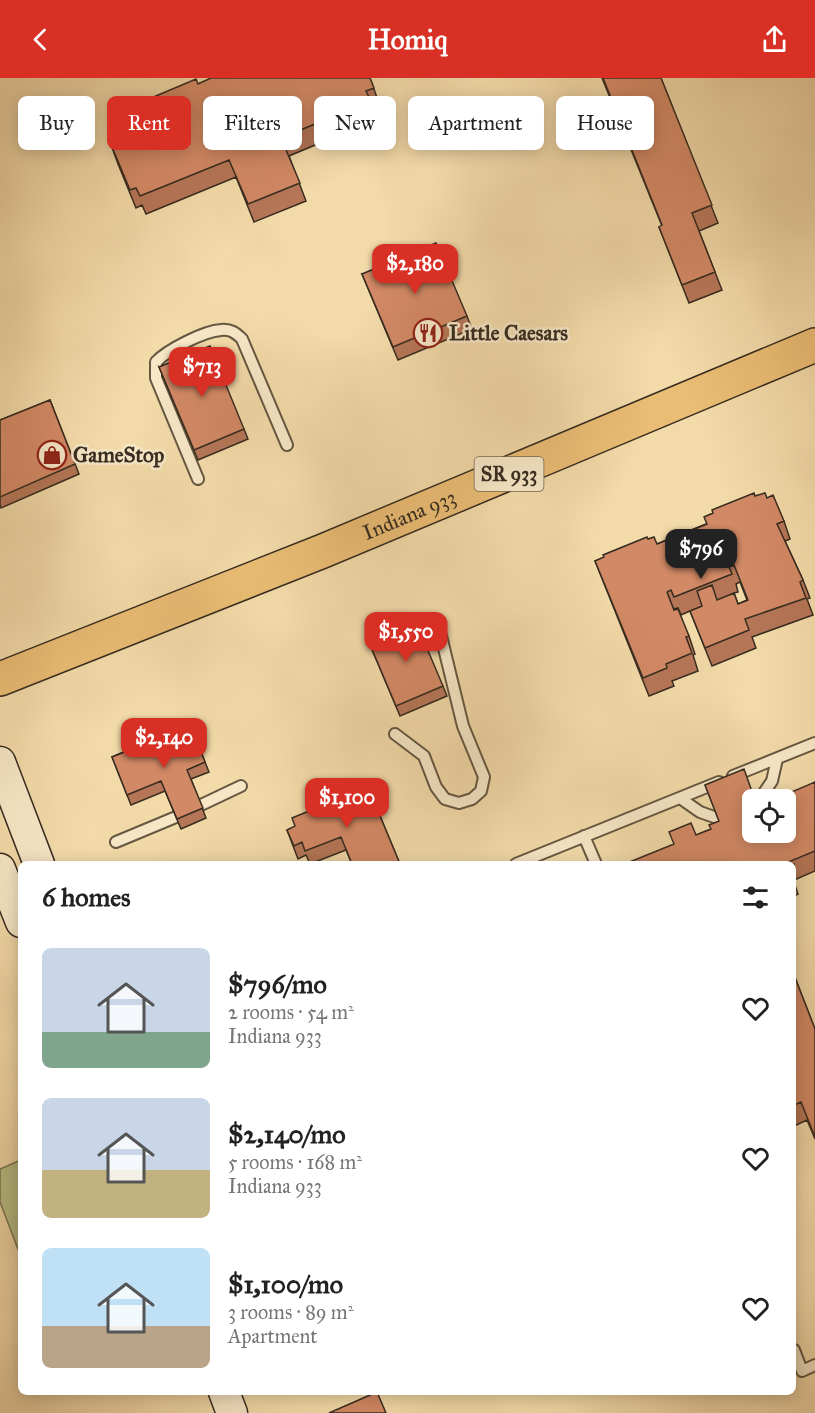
<!DOCTYPE html>
<meta charset="utf-8">
<style>
body{margin:0;font-family:"IM FELL Great Primer",serif;background:#f2f2f2;color:#222;height:100vh;display:flex;flex-direction:column;font-size:22px;white-space:nowrap}
*{box-sizing:border-box;margin:0}
p{font-size:20px;color:#767676}
.icon{flex:none;width:33px;height:33px;fill:none;stroke:currentColor;stroke-width:2;stroke-linecap:round;stroke-linejoin:round}
.map{position:relative;flex:1;overflow:hidden}
.sheet{position:absolute;left:18px;top:783px;width:778px;height:534px;display:flex;flex-direction:column;background:#fff;border-radius:9px;box-shadow:0 3px 15px #0003}
.sheet>*{flex:none}
.guide{position:absolute;left:18px;top:18px;width:780px;height:54px;display:flex;gap:12px}
.buttons{position:absolute;left:742px;top:711px;display:grid;gap:12px}
.buttons a{display:grid;place-items:center;width:54px;height:54px;border-radius:9px;background:#fff;box-shadow:0 3px 15px #0003;font-size:30px}
.price{position:absolute;translate:-50% -51px;padding:0 14px;border-radius:12px;background:#d93025;color:#fff;font-size:20px;line-height:39px;filter:drop-shadow(0 2px 3px #0008)}
.price::after{content:'';position:absolute;left:50%;top:36px;width:18px;height:14px;margin-left:-9px;background:inherit;clip-path:polygon(0 0,100% 0,50% 100%)}
.price.selected{background:#222;color:#fff}
ul{padding:0;list-style:none}
li{display:flex;align-items:center;gap:18px;height:150px;padding:0 24px}
li span{display:grid;place-items:center;flex:none;width:168px;height:120px;border-radius:9px;color:#555}
li>.icon{margin-inline-start:auto}
span .icon{width:72px;height:72px;fill:#fffc;stroke-width:1}
li b{font-size:26px}
h2{display:flex;justify-content:space-between;align-items:center;height:72px;padding:0 24px;font-size:26px}
.pill{padding:0 21px;border-radius:9px;background:#fff;box-shadow:0 3px 15px #0003;font-size:21px;line-height:54px}
.pill.selected{background:#d93025;color:#fff}
header{display:flex;justify-content:space-between;align-items:center;height:78px;padding:0 24px;background:#d93025;color:#fff;font-size:27px;font-weight:700}
.map>svg:first-child{display:block}
.green{fill:#bac088;stroke:#787654;stroke-width:1.5}
.lines{fill:none;stroke-linecap:round;stroke-linejoin:round}
.lane-casing{stroke:#655842;stroke-width:14}
.secondary-casing{stroke:#362c20;stroke-width:33}
.primary-casing{stroke:#362c20;stroke-width:36}
.lane{stroke:#f7e7c7;stroke-width:10}
.secondary{stroke:#f7e7c7;stroke-width:30}
.primary{stroke:#eabd74;stroke-width:33}
.wall{fill:#b57657;stroke:#362c20;stroke-width:1.5;fill-rule:evenodd}
.building{fill:#d28965;stroke:#362c20;stroke-width:1.5}
.labels{text-anchor:middle;dominant-baseline:central;stroke-width:5;stroke-linejoin:round;paint-order:stroke}
.shield{fill:#f7e7c7;stroke:#706452;stroke-width:1.5}
.shield-label{font-size:20px;font-weight:bold;fill:#362c20}
.poi-label{font-size:21px;font-weight:bold;fill:#362c20;stroke:#f7e7c7;text-anchor:start}
.street-label{font-size:21px;fill:#362c20;stroke:#f7e7c7}
</style>
<header><svg class="icon" aria-label="back" viewBox="0 0 24 24"><path d="M15 5l-7 7 7 7"/></svg>Homiq<svg class="icon" aria-label="share" viewBox="0 0 24 24"><path d="M12 15V3M7 8l5-5 5 5M5 13v7h14v-7"/></svg></header>
<div class="map">
<svg width="815" height="1335" viewBox="0 0 815 1335">
<rect width="100%" height="100%" fill="#f3daa9"/>
<filter id="stains"><feTurbulence type="fractalNoise" baseFrequency=".00333" numOctaves="4"/><feColorMatrix values="0 0 0 0 .2 0 0 0 0 .09 0 0 0 0 .02 0 0 0 .5 -.17"/></filter>
<radialGradient id="worn" r=".72"><stop offset=".6" stop-color="#630" stop-opacity="0"/><stop offset="1" stop-color="#630" stop-opacity=".3"/></radialGradient>
<path class="green" d="M21,1082V1179L0,1124V1091Z"/>
<g class="lines">
<g class="lane-casing">
<path id="lane" d="M198,401L156,300V284C167,272 204,253 221,252C231,251 236,255 242,261L287,367
M395,656L424,678L436,709L445,721L459,725L472,721L481,713L484,699L463,648L441,558
M733,698L815,665
M680,720L700,734L717,740
M759,722L772,703L777,681
M201,727L241,708
M584,758L596,786
M116,764L176,739
M516,786L719,704
M794,1272L802,1293L815,1287"/>
</g>
<g class="secondary-casing">
<path id="secondary" d="M0,684L39,786
M0,791L21,844
M224,1314L232,1335"/>
</g>
<g class="primary-casing">
<g id="primary">
<path id="s1" d="M0,601L323,473L815,267"/>
</g>
</g>
<use href="#lane" class="lane"/>
<use href="#secondary" class="secondary"/>
<use href="#primary" class="primary"/>
</g>
<path class="wall" d="M210,0H370L380,28L373,31L377,41L289,78L306,123L254,144L236,99L146,136L142,127L136,130L118,86L112,69L118,66L114,56L136,47L130,29L198,6L210,1Z
M602,0H661L718,145L699,153L722,212L689,225L659,149L662,148Z
M362,196L467,238L472,251L398,282Z
M159,289L244,351L248,361L198,382Z
M50,322L79,396L1,430L0,427V342Z
M755,418L767,420L784,443L790,461L785,463L803,502L810,520L807,521L813,537L752,559L756,570L712,588L690,533L681,537L678,530L674,531L689,558L695,576L693,577L698,593L672,603L674,608L649,618L595,483L657,466L706,446ZM740,504L747,522L738,526L734,515L738,514L736,506Z
M368,562L443,608L447,618L400,638Z
M157,660L193,667L197,664L209,694L191,701L206,740L181,751L165,713L131,727L112,679Z
M815,704V793L794,802V786H627L711,751L719,743L705,707L753,754Z
M368,709L400,786H352L346,772L310,786L306,777L298,781L287,752L295,749Z
M794,804L798,816L794,818Z
M794,897L815,951V1061L807,1042L794,1048Z"/>
<path class="building" d="M211,0H370L374,10L366,13L371,23L281,60L300,105L248,126L229,82L140,118L136,110L130,112L112,69L118,66L114,56L137,46L130,29L196,1L198,6Z
M603,0H661L712,127L692,135L715,194L682,207L659,149L662,147Z
M436,165L467,238L393,269L362,196Z
M210,268L244,351L194,372L159,289Z
M50,322L75,386L0,419V342Z
M754,415L755,418L765,415L767,420L773,417L784,443L777,446L803,502L800,504L806,520L745,541L749,552L705,570L690,533L702,528L697,513L712,507L717,522L734,515L738,526L748,522L734,487L729,489L732,496L674,519L671,512L667,514L674,532L678,531L689,558L686,559L692,575L666,586L667,590L643,600L595,483L604,479L603,477L647,459L648,461L654,459L657,466L707,446L704,439L713,435L712,432Z
M415,542L443,608L396,628L368,562Z
M185,648L193,667L197,664L205,684L187,692L203,730L177,741L161,703L127,717L112,679L139,668L137,663L156,656L157,660Z
M744,691L755,722H753V754H786V722H773L815,704V773L786,785L787,786H627V785L674,766L669,754L691,745L696,757L711,751L709,747L719,743L705,707Z
M368,709L400,786H352L341,759L305,773L302,764L294,768L287,752L295,748L292,740Z
M794,897L815,951V1059L801,1024L794,1027Z
M377,1314L386,1335H329Z"/>
<defs>
<g id="restaurant-ring" transform="scale(1.5)"><circle r="9.5" fill="#f7e7c7" stroke="#8f2418" stroke-width="1.5"/><path d="M-5-6h1v4h1v-4h1v4h1v-4h1v5L-1.5 .5V6h-2V.5L-5-1ZM5-6V6H3V1.5H1.5Q1.5-4 5-6Z" fill="#8f2418"/></g>
<g id="shop-ring" transform="scale(1.5)"><circle r="9.5" fill="#f7e7c7" stroke="#8f2418" stroke-width="1.5"/><path d="M-5-2.5h2.3a2.7 3.5 0 0 1 5.4 0H5L5.5 6h-11ZM-1.5-2.5h3a1.5 2.3 0 0 0-3 0Z" fill="#8f2418"/></g>
</defs>
<g fill-rule="evenodd">
<use href="#restaurant-ring" x="428" y="255"/>
<use href="#shop-ring" x="52" y="377"/>
</g>
<g class="labels">
<rect class="shield" x="474.5" y="379" width="69" height="34" rx="4.5"/>
<g class="shield-label">
<text x="509" y="396">SR 933</text>
</g>
<g class="poi-label">
<text x="449" y="255">Little Caesars</text>
<text x="73" y="377">GameStop</text>
</g>
<g class="street-label">
<text stroke="none"><textPath href="#s1" startOffset="441">Indiana 933</textPath></text>
</g>
</g>
<rect width="100%" height="100%" filter="url(#stains)"/>
<rect width="100%" height="100%" fill="url(#worn)"/>
</svg>
<div class="buttons">
<a><svg class="icon" aria-label="locate" viewBox="0 0 24 24"><circle cx="12" cy="12" r="6"/><path d="M12 2v4M12 18v4M2 12h4M18 12h4"/></svg></a>
</div>
<b class="price" style="left:415px;top:217px">$2,180</b>
<b class="price" style="left:202px;top:320px">$713</b>
<b class="price selected" style="left:701px;top:502px">$796</b>
<b class="price" style="left:406px;top:585px">$1,550</b>
<b class="price" style="left:164px;top:691px">$2,140</b>
<b class="price" style="left:347px;top:751px">$1,100</b>
<div class="guide">
<a class="pill">Buy</a>
<a class="pill selected">Rent</a>
<a class="pill">Filters</a>
<a class="pill">New</a>
<a class="pill">Apartment</a>
<a class="pill">House</a>
</div>
<section class="sheet">
<h2>6 homes<svg class="icon" aria-label="filters" viewBox="0 0 24 24"><path d="M4 7h16M4 17h16"/><circle cx="9" cy="7" r="2"/><circle cx="15" cy="17" r="2"/></svg></h2>
<ul>
<li><span style="background:linear-gradient(#c9d6e8 70%,#7fa58c 0)"><svg class="icon" aria-label="home" viewBox="0 0 24 24"><path d="M3 11l9-7 9 7M6 9v11h12V9"/></svg></span><div><b>$796/mo</b><p>2 rooms · 54 m²</p><p>Indiana 933</p></div><svg class="icon" aria-label="heart" viewBox="0 0 24 24"><path d="M12 20l-8-8c-3-5 5-10 8-4 3-6 11-1 8 4z"/></svg></li>
<li><span style="background:linear-gradient(#c9d6e8 60%,#c2b280 0)"><svg class="icon" aria-label="home" viewBox="0 0 24 24"><path d="M3 11l9-7 9 7M6 9v11h12V9"/></svg></span><div><b>$2,140/mo</b><p>5 rooms · 168 m²</p><p>Indiana 933</p></div><svg class="icon" aria-label="heart" viewBox="0 0 24 24"><path d="M12 20l-8-8c-3-5 5-10 8-4 3-6 11-1 8 4z"/></svg></li>
<li><span style="background:linear-gradient(#bfe0f5 65%,#b9a48a 0)"><svg class="icon" aria-label="home" viewBox="0 0 24 24"><path d="M3 11l9-7 9 7M6 9v11h12V9"/></svg></span><div><b>$1,100/mo</b><p>3 rooms · 89 m²</p><p>Apartment</p></div><svg class="icon" aria-label="heart" viewBox="0 0 24 24"><path d="M12 20l-8-8c-3-5 5-10 8-4 3-6 11-1 8 4z"/></svg></li>
</ul>
</section>
</div>
